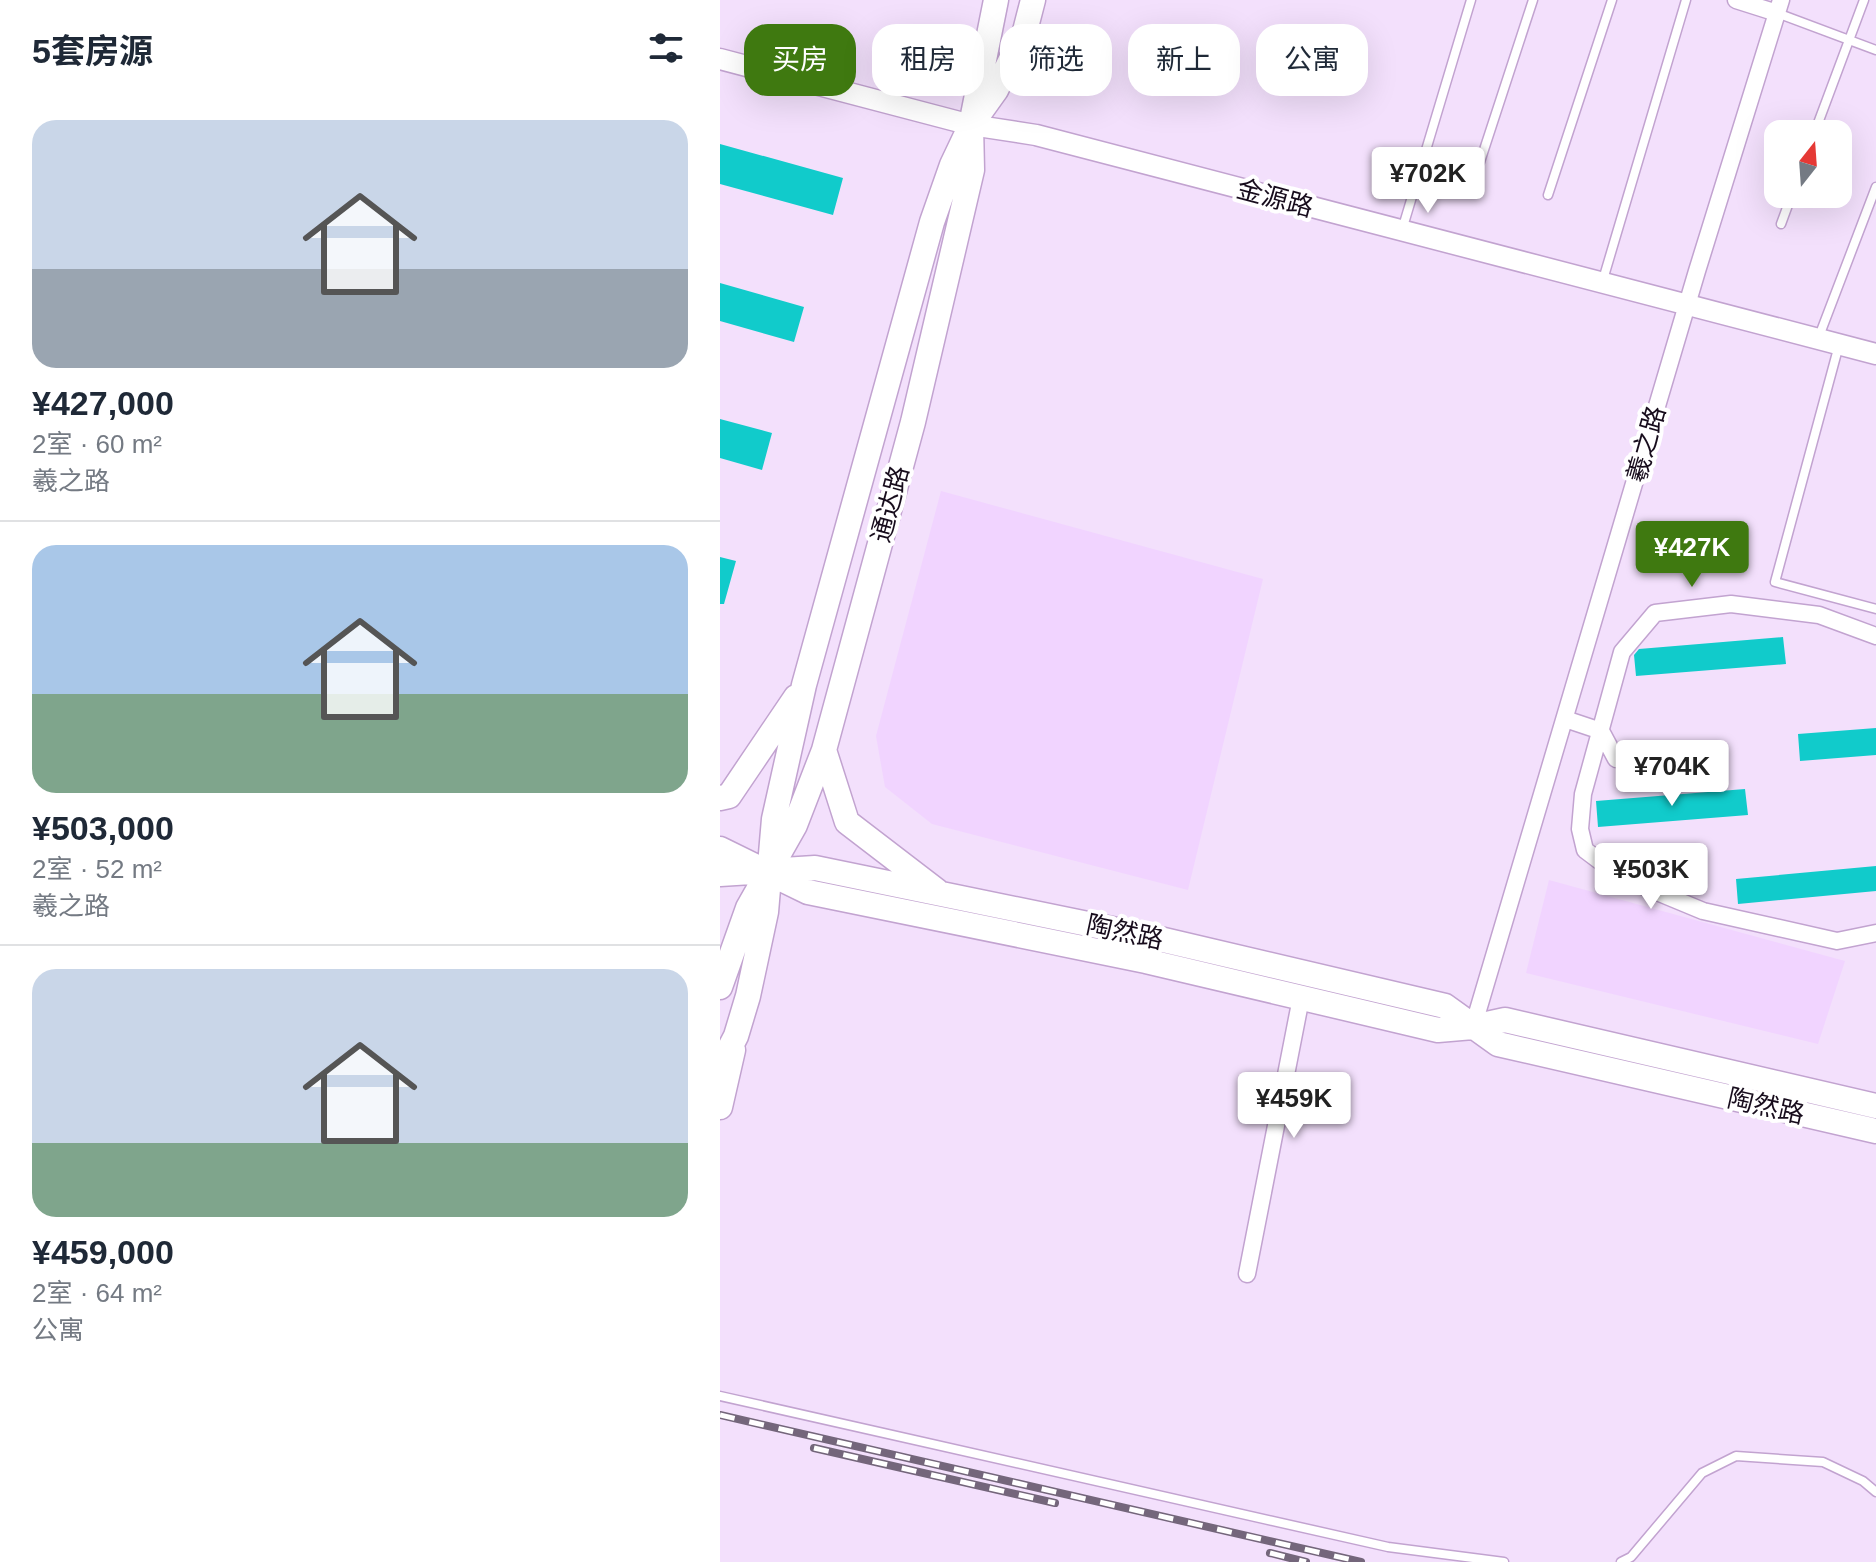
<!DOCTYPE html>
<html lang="zh">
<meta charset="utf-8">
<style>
body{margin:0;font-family:Arial,"Noto Sans SC",sans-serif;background:#f6f6f7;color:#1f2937;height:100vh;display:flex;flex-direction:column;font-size:30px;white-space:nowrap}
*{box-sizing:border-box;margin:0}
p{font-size:26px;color:#747a83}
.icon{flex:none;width:44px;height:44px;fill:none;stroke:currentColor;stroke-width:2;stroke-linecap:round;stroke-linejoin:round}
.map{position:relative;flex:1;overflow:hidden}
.sheet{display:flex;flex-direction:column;background:#fff;width:720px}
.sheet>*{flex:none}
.top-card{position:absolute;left:24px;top:24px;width:760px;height:72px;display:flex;gap:16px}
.needle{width:52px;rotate:17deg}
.fabs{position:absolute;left:1044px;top:120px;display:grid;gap:16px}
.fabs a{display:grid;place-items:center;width:88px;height:88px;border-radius:16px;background:#fff;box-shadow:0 8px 32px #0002;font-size:40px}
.price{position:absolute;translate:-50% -68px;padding:0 18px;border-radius:8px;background:#fff;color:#222;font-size:26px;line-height:52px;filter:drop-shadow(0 2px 4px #0008)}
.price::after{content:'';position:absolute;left:50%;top:48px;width:24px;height:18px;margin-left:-12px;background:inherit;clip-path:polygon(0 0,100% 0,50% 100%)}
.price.selected{background:#3f7910;color:#fff}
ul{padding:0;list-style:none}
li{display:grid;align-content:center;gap:16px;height:424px;padding:0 32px}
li+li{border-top:2px solid #e0e1e3}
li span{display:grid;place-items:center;height:248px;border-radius:24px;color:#555}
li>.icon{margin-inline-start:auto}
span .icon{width:144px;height:144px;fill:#fffc;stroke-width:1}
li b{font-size:34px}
h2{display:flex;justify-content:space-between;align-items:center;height:96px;padding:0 32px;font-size:34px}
.chip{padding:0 28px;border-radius:24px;background:#fff;box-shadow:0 8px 32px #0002;font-size:28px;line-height:72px}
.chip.selected{background:#3f7910;color:#fff}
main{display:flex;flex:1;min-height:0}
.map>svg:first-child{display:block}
.built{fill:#f1d4ff}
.building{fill:#11cbcb}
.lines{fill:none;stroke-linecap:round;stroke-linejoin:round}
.service-casing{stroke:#c2a3d0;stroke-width:11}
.minor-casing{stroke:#c2a3d0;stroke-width:19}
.tertiary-casing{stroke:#c2a3d0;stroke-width:23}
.primary-casing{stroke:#c2a3d0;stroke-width:27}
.service{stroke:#fff;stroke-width:8}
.minor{stroke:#fff;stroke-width:16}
.tertiary{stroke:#fff;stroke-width:20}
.primary{stroke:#fff;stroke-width:24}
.rail-casing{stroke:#74667b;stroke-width:8}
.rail{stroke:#fff;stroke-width:5;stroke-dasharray:15;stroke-linecap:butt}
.labels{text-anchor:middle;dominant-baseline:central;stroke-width:8;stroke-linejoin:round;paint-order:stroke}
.street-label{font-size:26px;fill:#170c1c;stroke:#fff}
</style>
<main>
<section class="sheet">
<h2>5套房源<svg class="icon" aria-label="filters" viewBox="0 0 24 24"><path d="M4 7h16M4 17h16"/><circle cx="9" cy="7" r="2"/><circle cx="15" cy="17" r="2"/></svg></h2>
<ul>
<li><span style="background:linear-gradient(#c9d6e8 60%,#9aa5b1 0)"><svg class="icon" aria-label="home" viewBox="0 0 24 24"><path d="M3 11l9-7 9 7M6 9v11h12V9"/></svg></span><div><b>¥427,000</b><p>2室 · 60 m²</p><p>羲之路</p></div></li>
<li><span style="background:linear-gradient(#a9c7e8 60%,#7fa58c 0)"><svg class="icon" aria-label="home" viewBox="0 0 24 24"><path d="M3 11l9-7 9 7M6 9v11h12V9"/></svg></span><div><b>¥503,000</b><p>2室 · 52 m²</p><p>羲之路</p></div></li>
<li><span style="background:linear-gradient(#c9d6e8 70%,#7fa58c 0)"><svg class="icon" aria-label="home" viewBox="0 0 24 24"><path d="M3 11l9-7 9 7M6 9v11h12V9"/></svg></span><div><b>¥459,000</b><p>2室 · 64 m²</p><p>公寓</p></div></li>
</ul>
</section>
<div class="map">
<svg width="1156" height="1562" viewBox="0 0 1156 1562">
<rect width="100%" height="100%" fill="#f3e0fc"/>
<path class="built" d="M221,491L543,579L468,890L212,824L165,787L156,736Z
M829,880L1125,961L1098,1044L806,973Z"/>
<path class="building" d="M0,144L123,178L113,215L0,184Z
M0,283L84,307L74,342L0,321Z
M0,419L52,433L42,470L0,458Z
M0,557L16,561L4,604H0Z
M1063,637L1066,664L916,676L914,655L919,649Z
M1156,728V755L1080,761L1078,734Z
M1025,789L1028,815L878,827L876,801Z
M1156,866V891L1018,904L1016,879Z"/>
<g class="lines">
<g class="service-casing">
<path id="service" d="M1057,13L1156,50
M1094,134L1144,0
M760,162L813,0
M828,195L892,0
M1061,224L1072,194
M682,230L751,0
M882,283L966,0
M1098,339L1156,187
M1119,345L1055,582L1156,609
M0,1396L668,1547L784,1562
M901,1562L911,1557L982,1473L1016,1456L1103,1462L1143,1481L1156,1492"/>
</g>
<g class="minor-casing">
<path id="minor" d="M1016,0L1057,13
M1156,636L1099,615L1011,604L935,613L902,652L863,794L860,829L865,850L901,877L983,911L1117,941L1156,933
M845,719L881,731L896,759
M753,1027L977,271L1061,0
M527,1274L581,998"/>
</g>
<g class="tertiary-casing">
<path id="tertiary" d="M0,59L251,125L316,135L1156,354"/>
</g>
<g class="primary-casing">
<path id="primary" d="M104,750L127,822L217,891
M0,798L9,796L76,697
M0,849L88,892L426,961L718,1030L753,1027L785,1020L1156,1106
M0,874L95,868L431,937L725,1006L778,1044L1156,1131
M0,987L28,908L75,825L104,750L193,422L252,170L251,125L276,0
M0,1067L16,1036L28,996L46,912L54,819L84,685L212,222L232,165L251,125L276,90L305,31L313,0
M0,1107L13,1050"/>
</g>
<use href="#service" class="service"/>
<use href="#minor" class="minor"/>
<use href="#tertiary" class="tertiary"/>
<use href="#primary" class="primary"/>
<g class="rail-casing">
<path id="rail" d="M0,1415L641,1562
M94,1448L335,1503
M550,1553L586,1562"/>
</g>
<use href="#rail" class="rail"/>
</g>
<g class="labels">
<g class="street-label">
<text transform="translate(555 198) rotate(15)">金源路</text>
<text transform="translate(926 444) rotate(-74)">羲之路</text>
<text transform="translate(170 504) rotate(-75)">通达路</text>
<text transform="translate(405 932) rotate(12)">陶然路</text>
<text transform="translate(1046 1106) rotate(13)">陶然路</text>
</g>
</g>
</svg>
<div class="fabs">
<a><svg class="needle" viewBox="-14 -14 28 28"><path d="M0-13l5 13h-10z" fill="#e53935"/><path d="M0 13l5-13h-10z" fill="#747a83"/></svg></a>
</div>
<b class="price" style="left:708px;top:215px">¥702K</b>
<b class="price selected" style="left:972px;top:589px">¥427K</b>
<b class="price" style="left:952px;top:808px">¥704K</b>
<b class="price" style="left:931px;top:911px">¥503K</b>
<b class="price" style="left:574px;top:1140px">¥459K</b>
<div class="top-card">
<a class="chip selected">买房</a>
<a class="chip">租房</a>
<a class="chip">筛选</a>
<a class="chip">新上</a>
<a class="chip">公寓</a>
</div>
</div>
</main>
